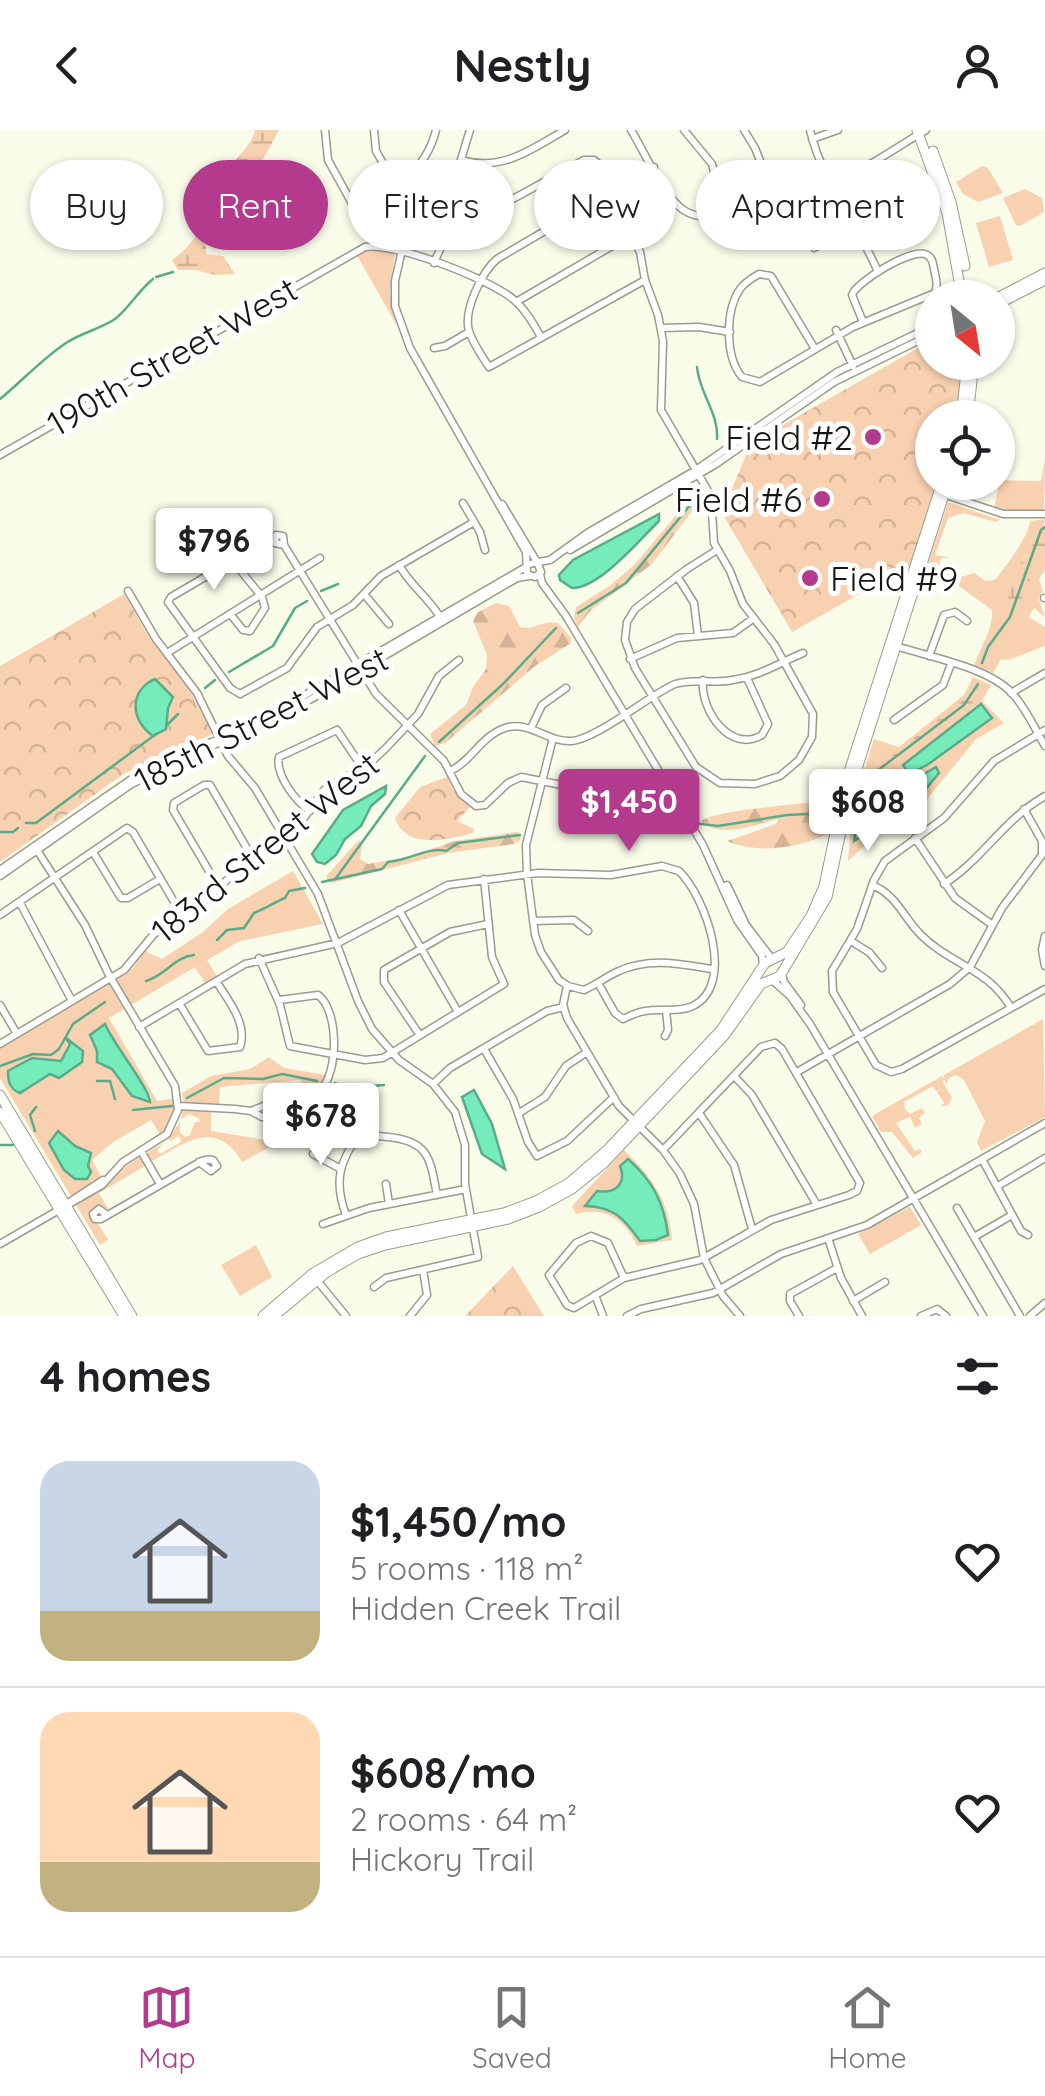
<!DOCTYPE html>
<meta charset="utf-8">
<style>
body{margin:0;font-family:Quicksand,sans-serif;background:#f2f2f2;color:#202124;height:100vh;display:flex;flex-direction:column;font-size:38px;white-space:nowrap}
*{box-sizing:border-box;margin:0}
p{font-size:32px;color:#757577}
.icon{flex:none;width:55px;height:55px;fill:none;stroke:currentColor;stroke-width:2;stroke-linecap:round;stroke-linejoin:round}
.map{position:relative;height:1186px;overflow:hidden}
.drawer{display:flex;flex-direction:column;background:#fff;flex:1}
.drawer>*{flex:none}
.top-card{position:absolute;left:30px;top:30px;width:985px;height:90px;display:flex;gap:20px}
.needle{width:65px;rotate:150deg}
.controls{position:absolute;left:915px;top:150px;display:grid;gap:20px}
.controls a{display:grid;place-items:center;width:100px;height:100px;border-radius:50%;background:#fff;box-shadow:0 2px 8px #0004;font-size:50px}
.price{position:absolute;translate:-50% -85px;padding:0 22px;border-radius:10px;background:#fff;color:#222;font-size:32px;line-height:65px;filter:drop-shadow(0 2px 5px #0008)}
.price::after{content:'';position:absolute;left:50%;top:60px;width:30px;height:22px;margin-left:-15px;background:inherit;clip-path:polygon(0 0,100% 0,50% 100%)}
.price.current{background:#b33a8d;color:#fff}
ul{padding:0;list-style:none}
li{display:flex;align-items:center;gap:30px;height:250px;padding:0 40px}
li+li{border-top:2px solid #e0e0e0}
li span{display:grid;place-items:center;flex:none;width:280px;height:200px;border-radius:30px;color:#555}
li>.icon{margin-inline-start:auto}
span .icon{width:120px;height:120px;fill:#fffc;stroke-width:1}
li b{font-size:42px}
h2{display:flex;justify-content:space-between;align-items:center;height:120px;padding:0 40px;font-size:42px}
.chip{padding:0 35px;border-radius:45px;background:#fff;box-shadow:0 2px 8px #0004;font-size:35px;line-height:90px}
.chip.current{background:#b33a8d;color:#fff}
header{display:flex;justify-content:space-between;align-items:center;height:130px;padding:0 40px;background:#fff;font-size:45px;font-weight:800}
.tab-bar{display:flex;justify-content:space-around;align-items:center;height:140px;border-top:2px solid #e0e0e0;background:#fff;font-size:28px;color:#757577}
.tab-bar a{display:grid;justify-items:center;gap:5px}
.tab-bar .current{color:#b33a8d}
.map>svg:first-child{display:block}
.green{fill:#f8d1b1;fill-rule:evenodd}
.forest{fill:url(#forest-firs)}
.wetland{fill:url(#wetland-marsh)}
.park{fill:url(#park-crowns)}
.water{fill:#76ecbd;stroke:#59ac89;stroke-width:2.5}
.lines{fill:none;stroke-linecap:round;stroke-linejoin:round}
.stream{stroke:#59ac89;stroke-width:2.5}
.minor-casing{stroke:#9a9c8b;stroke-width:9}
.major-casing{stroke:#9a9c8b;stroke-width:11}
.minor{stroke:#fff;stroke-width:6}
.major{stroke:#fff;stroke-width:9}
.poi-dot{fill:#b33a8d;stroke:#fff;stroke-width:4}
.labels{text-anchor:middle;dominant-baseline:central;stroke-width:10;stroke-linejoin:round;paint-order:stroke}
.street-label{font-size:35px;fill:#161710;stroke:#fff}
.poi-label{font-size:35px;fill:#161710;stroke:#fff;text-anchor:end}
</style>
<header><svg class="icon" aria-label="back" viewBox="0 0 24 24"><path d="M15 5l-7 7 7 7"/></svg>Nestly<svg class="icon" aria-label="person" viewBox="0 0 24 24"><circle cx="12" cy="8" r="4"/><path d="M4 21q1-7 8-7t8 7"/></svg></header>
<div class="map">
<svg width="1045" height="1186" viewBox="0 0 1045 1186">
<defs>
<pattern id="forest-firs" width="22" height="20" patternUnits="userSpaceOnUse" patternTransform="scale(2.5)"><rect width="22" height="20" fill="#f8d1b1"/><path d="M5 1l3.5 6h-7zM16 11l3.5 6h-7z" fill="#d4b397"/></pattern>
<pattern id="wetland-marsh" width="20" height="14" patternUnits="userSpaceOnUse" patternTransform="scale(2.5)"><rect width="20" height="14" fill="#f8d1b1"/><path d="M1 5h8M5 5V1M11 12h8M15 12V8" fill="none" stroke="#d4b397"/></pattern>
<pattern id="park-crowns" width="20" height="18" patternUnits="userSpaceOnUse" patternTransform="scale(2.5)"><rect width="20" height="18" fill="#f8d1b1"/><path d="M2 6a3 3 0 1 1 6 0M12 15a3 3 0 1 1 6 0" fill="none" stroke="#d4b397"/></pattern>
</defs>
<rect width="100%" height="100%" fill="#fafcea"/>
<path class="green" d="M982,36L988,38L1003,63L978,72L963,64L956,52Z
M1025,59L1042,68L1044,82L1020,96L1016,95L1003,68Z
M1000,86L1013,130L989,137L976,93Z
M373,118L395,122L390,161L396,194L355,122Z
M1045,328L1044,381H1009L994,378L1000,350L1041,351Z
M948,372L1000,390L995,392L964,383L948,388L935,425L950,428H941L939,436L961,447L974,443L986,451L995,450C1004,439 1030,405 1030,391L1045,389L1041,408L1024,427L1010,476L1013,475L1016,480L1045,416V440L1039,449L1043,461L1038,467L1045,487L1034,478L1029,487L1045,497V516L1008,530L1001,529L993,543L974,535C981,516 993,500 992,480L928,434Z
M973,547L991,555L982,571L1004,593L976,609L924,673L876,705L848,731L852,680L874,609L899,617L964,565Z
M293,741L323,794L240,811L207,830L218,848L206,855L195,837L131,875L116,850L133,838L145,821L162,829L203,802L228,779Z
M109,852L124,879L109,888L157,971L176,968C177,981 170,998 161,1006L151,990L113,1012L92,1030L102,1048L71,1066L0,948V917ZM107,898C118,923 139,944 152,969L132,966L112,939L96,930V916ZM70,909L80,917L60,945L50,944L14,961L7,949L9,941L32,928L61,931Z
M1043,889L1045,987L981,1021L977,1012L985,991L964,950L956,945L949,948L946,955L945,950L942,951L952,968L948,975L941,977L944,973L937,962L942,958L936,961L933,956L904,972L905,979L910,984L922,978L925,983L919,988L922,994L915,998L910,987L896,993L915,1021L920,1019L922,1022L913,1028L892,1002H881L872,986L942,946L944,949V945Z
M269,927L284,938L326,945L320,957L309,965L300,950L220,957L219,975L184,974L182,963L211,946L250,939Z
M183,980L211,981V1001L279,1012L242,1032C217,988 186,1012 152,1031L147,1023L165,1012L157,1020L160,1024L181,1012L179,1005L171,1011L168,1009L180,992V1002L185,1007L190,1005L195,992H200L199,988L188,984L181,990Z
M624,1020C652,1047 669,1070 672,1110L637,1116C626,1089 604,1076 576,1084L572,1076ZM632,1032L649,1049L656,1110L644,1112C617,1090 630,1080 586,1075L597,1061C612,1062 629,1056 620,1038Z
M140,1027L145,1036L99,1063L109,1080L97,1077L91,1082L108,1110L100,1115L76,1075C100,1060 117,1040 140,1027Z
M910,1077L921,1095L870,1124L858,1104Z
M256,1115L272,1147L240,1166L221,1135Z"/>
<path class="forest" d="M693,365L698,373L652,434L590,481L578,497L574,488L576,477L611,455L635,434Z
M496,473L509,476L520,497C534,501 543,489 558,493L571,508V513L535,536L445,613L435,616L430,604L466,575L473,557L486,539L487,525L473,491L478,482Z
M817,672L829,676L831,696L828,703C800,719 757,724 727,711L776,694L778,689C756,695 718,709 701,691C713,681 796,674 817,672Z
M517,702L521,704L520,711L513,714L448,723L332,753L327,751V745L359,710L362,714L360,729L368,734L411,726L455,711Z"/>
<path class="wetland" d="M255,0H279L261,33L209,77L205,91L206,124L223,126L235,144L215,145L195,140H178L172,130C214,99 191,89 212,56C224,38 252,19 255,0Z
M1045,397V416L1020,472L1016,480L1011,475L1004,481L1002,472L1008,469L1016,437C1027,431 1030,412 1041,407V400Z
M973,555L983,557L973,574L877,646L874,639L967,567Z"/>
<path class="park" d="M932,210V232L966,233L960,287L932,288V352L945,353L921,429L792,502L722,383L751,313Z
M124,464L151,510L188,557L213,604L125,643L0,732V536Z
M447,647L453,660L470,677L457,691L474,699L473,703C447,710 406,720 395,688L420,657Z
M513,1136L544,1186H465Z"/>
<path class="water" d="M659,384V391C639,410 600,458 572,458L560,450L559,445L573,430Z
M155,549L173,567L168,578L166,599L153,606C131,591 128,561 155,549Z
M981,574L992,588L927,635L909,644L903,635Z
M936,637L939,643L915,672L854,711L858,683Z
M386,656L385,664L371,676L361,696L345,709L336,725L325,734L317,732L312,724L343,680Z
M105,894C112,912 150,959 150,972L132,966L112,939L97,932V921L90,905Z
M65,907L83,921L82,932L59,948L50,944L20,963C9,959 8,950 8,941L32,928L61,931L70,914Z
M474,960L492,994L505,1039L482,1024L462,967Z
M58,1001L75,1016L91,1023L88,1036L91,1042L87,1049H75L64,1040L49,1013Z
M628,1029C652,1050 664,1072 668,1105L656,1110L640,1111C624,1088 614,1077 585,1076L597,1061C615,1064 627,1054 620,1036Z"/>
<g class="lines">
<path class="stream" d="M156,147L173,142
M697,237C699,263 719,283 717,309
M0,269C22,251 42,229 66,213C81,203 100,199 115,189C130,177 138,161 153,149
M321,461L338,454
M578,483L626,453L696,368
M982,533L988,517L1010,487L1041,400L1045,397
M229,542L273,516L295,478L307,471
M205,558L215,550
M166,596L178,584
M439,612L503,554L556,498
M854,676L869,667L868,657L873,644L964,575L978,554
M26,693H36L156,604
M693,693L718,696L787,685L828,683
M0,702H13L18,698
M336,748L425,626
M322,752L382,739L388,732C407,731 430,716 446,721L458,713L520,705
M217,810L227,800L244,798L254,783C267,778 273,773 285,768L289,761L305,758
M146,851C166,845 174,827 194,825
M0,936L33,924L51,925L59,919L73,894L105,872
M97,951H110L115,969
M335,953L345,958L384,955
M187,968L224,948L263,949L282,944L317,951
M133,980L172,976
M35,1001L30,985L36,977
M0,1015H13"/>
<g class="minor-casing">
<path id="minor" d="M325,0L328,30L375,115
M374,0L376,21L397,57
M470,0L459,36L414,97L402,120L395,151V176L410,218L526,422L527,444L535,447L541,442L537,432L527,435
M631,0C644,21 666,72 687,82C720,99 743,62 770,51C790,42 810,58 831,52C858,45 900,15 926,0
M684,0L712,34L720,67L727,80
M744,0L755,18L768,51
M810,0C822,52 858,94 878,142
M812,9L838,0
M462,30C502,42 532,19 565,0
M357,81C392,61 426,42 436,0
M814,118L904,67
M434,133L441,117L456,100L584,30H594L599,34L621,72L628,100L640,122L645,150L658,185L663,211L661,280L711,366L714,413L730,441L743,474L774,514L813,584L812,607L799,630L780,646L755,654L720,653L696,637L635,538L625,510L627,492L635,479L687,439L717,420
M645,150L489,237C482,226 473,214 469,201C463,180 482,142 497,129L654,37
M516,172L631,105
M661,198L699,197L730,202
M836,200L853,236
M434,218L445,216L469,202
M815,219L771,146L759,144C752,148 745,152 740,159C725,181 725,227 742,247L760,252L853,197L935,163C938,154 936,149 934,139C933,134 933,128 927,125C914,116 856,152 852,165L863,192
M0,325L365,117C395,112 489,149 513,169C525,179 533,193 541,207
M940,363L1003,384H1045
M463,373L480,402L485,420
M502,374L537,432
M221,408L241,441L262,467
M284,415L275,413L276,405L283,406L284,415L376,564L444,631L461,664L476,676L485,675L508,653L521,647L572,657L621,649
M570,420L716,334L834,252L932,204
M234,430L171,467L168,472L230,558L240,564L287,538L317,497L353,475L381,446L474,392
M538,432L550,430L589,402L696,340L837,242L932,196
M399,435C410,455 428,467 440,487
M540,444L542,453L566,486L703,715L737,790L762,826L763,835
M677,446L694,473L698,506
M128,461L156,509L197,563L228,626L255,658L318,764L358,871L372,899L399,930L433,954L455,982L465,1015V1054L478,1127L386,1148L374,1157
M364,464L389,494
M1044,468H1045
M231,485L243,500L250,501L265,478L262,467
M896,516C930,527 987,537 1012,563C1026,578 1035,599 1045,616
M167,523L320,428
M929,526L944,485L955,482L967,491
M630,529L677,508L733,503L754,488
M703,550C700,580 730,624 762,605L768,594L747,548
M1011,563L1045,543
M894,590L943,555L951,534
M531,598L542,575L566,558
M1045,600L994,631L944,688L885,731L874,750L857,799L832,841L833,862L876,935L891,942L902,939L1045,859
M553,608L526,715L527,744L535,805L541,822L559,850L568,856L584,860C596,855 607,846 619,841C650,827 680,834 712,839
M450,641C471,632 481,606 505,598C530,590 548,613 572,611C598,608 648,566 675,554C695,548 713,554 733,550C760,546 779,533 803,523
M310,681C295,671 275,644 279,627L337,600L362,637
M915,708L955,768L991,794
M93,722L121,768H128L160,749
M0,740L136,646L267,587L526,437
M0,746L130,655L167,635L284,585L517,448L529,446
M944,754C983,729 1003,690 1045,666
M727,755L746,795L772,829
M872,755C897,765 903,787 921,805C951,835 988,838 1011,878
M219,758L173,680L174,673L204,655H210L252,727
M20,773L72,871
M399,780L458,882
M0,785L127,698L133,702L183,787
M533,791L574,790L588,801
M1045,806L1042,820L1045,836
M851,811L870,823L882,838
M259,828L280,875L290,916L365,930L383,928L504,854L492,827L484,749
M782,844L784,852L801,875
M772,850L790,866L810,894L983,1186
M567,856L563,875L567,888L619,976L663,1020L680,1044L694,1074L704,1128L723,1166L740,1186
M179,873L208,921L240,917C248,894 228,870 216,851
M0,875L17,904
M139,897L245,834L338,813L448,755L538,743L611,745L662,736L679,741C705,766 737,854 693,876C678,883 660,878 645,881C637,882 630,886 623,889L615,883L598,853
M419,904L384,852V840L450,802L488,794
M665,906L668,900L666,880
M0,914L124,840L154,804L196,779L245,733L294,702L324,660L371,632L386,618L418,584L439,546L459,530
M484,919L513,969L528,1012L537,1026L567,1011L614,967
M797,942L950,854L970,837L1002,778L1042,725V711L1024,679
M734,946L752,965L817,1075
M433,954L450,938L547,881L564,877
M323,957C338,969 342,988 358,999C367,1005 377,1006 388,1007C429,1011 430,1028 437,1065
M179,976L235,979L251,981L262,987L279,985C289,974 308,972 320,961C339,943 339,880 318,865L279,870
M251,981L266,975L283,979
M519,983L545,967L566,936L587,922
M699,983L734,1035L752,1099
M141,1021L160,1054
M313,1024L339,1038
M982,1029L1021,1101L1028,1105
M386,1054L389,1074
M998,1056L1045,1028
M68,1073L103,1050
M957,1078L1020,1186
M107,1085L99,1079L93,1084L95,1089H101L198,1033C203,1030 208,1029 213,1030L217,1036L211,1041L199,1032
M346,1085C333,1050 340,1031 361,1001
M323,1094L369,1078L466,1059
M974,1107L1012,1085
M828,1108L841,1148L862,1186
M0,1114L102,1055L123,1032L167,1004L178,980L175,956L109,845L85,795L35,717
M315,1148L346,1186
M624,1148L574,1178L567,1175L549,1145L576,1113L591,1106L608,1113L624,1148L700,1130L771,1090L849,1065L857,1061L860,1053L782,919L775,913L761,917L663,1020
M595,1165L603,1186
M853,1171L885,1152
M410,1186L427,1165L423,1140
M627,1186L641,1179L713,1163L781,1124L867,1095L1045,993
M799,1186L790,1171V1164L837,1138
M921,1186L937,1179L946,1186
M1030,1186L1045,1173"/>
</g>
<g class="major-casing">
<path id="major" d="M917,0L947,83L962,168
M933,21L951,72L965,136
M997,168L1045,143
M998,174L1045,150
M961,288L967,232
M968,288L974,232
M0,965L132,1186
M0,982L124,1186
M263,1186L312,1144L358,1117L386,1107L504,1083L536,1071L569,1053L606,1021L721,900L765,833L787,822L811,786L824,756L846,651L942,352
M274,1186L327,1142L358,1124L385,1115L508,1089L539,1077L572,1059L604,1033L724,906L761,854L780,846L827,767L849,664L948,352"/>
</g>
<use href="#minor" class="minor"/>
<use href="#major" class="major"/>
</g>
<g class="poi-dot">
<circle cx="873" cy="307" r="10"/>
<circle cx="822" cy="369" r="10"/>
<circle cx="810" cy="448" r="10"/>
</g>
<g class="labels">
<g class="street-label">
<text transform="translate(172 226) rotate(-30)">190th Street West</text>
<text transform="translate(261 589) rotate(-27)">185th Street West</text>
<text transform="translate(265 717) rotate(-39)">183rd Street West</text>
</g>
<g class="poi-label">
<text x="853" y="307">Field #2</text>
<text x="802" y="369">Field #6</text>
<text x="830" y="448" text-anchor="start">Field #9</text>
</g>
</g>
</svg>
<div class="controls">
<a><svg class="needle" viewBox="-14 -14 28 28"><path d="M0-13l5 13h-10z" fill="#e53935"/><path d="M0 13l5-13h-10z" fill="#757577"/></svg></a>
<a><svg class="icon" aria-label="locate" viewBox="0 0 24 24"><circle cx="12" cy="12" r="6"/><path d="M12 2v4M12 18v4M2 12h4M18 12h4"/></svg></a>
</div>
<b class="price" style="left:214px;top:463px">$796</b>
<b class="price current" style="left:629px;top:724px">$1,450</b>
<b class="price" style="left:868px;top:724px">$608</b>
<b class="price" style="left:321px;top:1038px">$678</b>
<div class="top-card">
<a class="chip">Buy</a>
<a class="chip current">Rent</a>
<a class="chip">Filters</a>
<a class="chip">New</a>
<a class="chip">Apartment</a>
</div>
</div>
<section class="drawer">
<h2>4 homes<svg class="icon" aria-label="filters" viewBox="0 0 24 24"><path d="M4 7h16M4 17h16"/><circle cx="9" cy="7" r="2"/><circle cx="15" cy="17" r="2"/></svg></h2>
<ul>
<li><span style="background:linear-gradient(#c9d6e8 75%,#c2b280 0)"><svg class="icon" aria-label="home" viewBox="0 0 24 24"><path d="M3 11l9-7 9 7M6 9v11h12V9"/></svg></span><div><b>$1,450/mo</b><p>5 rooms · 118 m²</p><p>Hidden Creek Trail</p></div><svg class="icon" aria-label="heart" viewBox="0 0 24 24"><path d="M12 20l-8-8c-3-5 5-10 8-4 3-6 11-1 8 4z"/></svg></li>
<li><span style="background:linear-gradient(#ffd9b3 75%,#c2b280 0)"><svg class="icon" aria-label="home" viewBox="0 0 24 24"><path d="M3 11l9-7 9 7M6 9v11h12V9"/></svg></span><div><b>$608/mo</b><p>2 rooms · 64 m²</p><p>Hickory Trail</p></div><svg class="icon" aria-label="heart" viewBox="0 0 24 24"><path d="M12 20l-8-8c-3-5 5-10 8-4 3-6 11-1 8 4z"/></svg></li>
</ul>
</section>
<nav class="tab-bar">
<a class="current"><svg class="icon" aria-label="map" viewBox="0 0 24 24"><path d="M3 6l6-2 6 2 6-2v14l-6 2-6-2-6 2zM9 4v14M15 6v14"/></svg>Map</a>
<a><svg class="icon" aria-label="saved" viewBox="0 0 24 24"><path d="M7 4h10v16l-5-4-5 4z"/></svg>Saved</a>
<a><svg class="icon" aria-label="home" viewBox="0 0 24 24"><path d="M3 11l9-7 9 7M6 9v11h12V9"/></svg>Home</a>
</nav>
